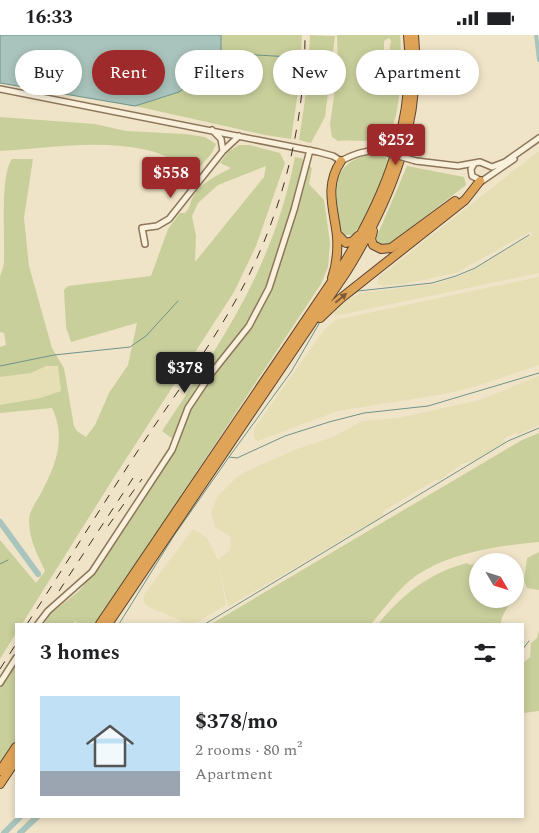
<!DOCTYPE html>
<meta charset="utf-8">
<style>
body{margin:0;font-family:Spectral,serif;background:#f6f6f6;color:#202124;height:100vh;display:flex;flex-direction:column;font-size:19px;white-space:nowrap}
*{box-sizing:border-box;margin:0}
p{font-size:16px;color:#757577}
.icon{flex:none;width:28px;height:28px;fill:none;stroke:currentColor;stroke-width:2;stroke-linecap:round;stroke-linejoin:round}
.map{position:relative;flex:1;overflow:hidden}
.panel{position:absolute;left:15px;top:588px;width:509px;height:195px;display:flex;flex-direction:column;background:#fff;border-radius:0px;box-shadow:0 2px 8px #0003}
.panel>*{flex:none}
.top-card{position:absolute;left:15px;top:15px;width:510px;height:45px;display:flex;gap:10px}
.needle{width:32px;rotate:128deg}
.fabs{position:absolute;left:469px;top:518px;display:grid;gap:10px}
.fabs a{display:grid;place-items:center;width:55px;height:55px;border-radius:50%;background:#fff;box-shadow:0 2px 8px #0003;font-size:25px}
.price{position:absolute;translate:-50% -42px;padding:0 11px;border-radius:5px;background:#9e2a2b;color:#fff;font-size:16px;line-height:32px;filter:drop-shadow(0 1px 2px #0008)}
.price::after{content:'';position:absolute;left:50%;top:30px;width:15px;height:11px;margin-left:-8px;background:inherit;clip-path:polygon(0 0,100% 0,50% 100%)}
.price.current{background:#222;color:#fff}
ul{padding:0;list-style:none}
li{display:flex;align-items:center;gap:15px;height:125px;padding:0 25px}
li span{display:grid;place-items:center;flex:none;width:140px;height:100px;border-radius:0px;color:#555}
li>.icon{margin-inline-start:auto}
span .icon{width:60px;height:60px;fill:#fffc;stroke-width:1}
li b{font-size:21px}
h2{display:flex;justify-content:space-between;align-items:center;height:60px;padding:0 25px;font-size:21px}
.tag{padding:0 18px;border-radius:22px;background:#fff;box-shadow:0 2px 8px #0003;font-size:18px;line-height:45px}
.tag.current{background:#9e2a2b;color:#fff}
.status{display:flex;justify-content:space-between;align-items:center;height:35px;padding:0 25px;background:#fff;direction:ltr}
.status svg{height:14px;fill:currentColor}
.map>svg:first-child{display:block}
.farmland{fill:#e6deb5}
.green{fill:#c9cf9b;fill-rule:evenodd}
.water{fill:#a9c4bc;stroke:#6f938a}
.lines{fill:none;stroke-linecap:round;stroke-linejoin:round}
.stream{stroke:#6f938a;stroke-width:1}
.canal{stroke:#a9c4bc;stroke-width:4}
.river{stroke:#a9c4bc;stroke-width:6}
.minor-casing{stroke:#8d765c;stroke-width:8}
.highway-casing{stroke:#5b4430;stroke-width:10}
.minor{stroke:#faf1dc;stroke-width:5}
.highway{stroke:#e0a458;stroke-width:8}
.rail{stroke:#3d2e20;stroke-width:1;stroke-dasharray:9 9;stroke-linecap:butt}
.minor-bridge-casing{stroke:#8d765c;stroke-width:8;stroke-linecap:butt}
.minor-bridge{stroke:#faf1dc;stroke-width:5}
.oneway{fill:#7e5d36}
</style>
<div class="status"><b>16:33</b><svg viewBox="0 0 49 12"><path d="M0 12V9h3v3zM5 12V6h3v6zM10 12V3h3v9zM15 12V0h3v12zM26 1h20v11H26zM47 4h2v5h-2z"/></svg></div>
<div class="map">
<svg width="539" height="798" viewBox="0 0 539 798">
<rect width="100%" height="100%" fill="#f0e4c8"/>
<path class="farmland" d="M539,116V238L335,281L334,278L341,269L360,258L435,249L463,240L532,200L531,196L456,238L403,249L383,251L377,248L380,241Z
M539,242V330L474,352L444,359L338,376L258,406L254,403V394L323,296L335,285Z
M52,330L60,332L61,356L40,363L0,370V342L31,338L37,334Z
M539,341V390L518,400L516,397L504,404L505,407L475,425L462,429L439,446L437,444L382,477L384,480L228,572L218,527L226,570L198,587L188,589L147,571L143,566L145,558L193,494L207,503L218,525L230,515L231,502L215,492L211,477L218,461L237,442L245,437L294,415L333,402L362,386L398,383L480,365Z"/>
<path class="green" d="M221,0H302L299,50L291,104L265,100L135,71L179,57L221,18Z
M310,0L335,1L325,82L311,108L299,105L307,51Z
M337,0H400C402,20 402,92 385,102C372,109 352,104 338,106L332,102L330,90L338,32ZM389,3L391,6L388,26H379L381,33L377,38L369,27L376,18L384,21V6Z
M0,82L95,89L126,96L186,99L205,102L216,109L212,118L199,133C181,130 165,119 147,115C99,104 49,113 0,116Z
M239,110H249L280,118L285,128L256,211L234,257L113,444L22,589H16V598L0,624V505L36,548L45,536C37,519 29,504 29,485C29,477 36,467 40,460C55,432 67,404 52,373L0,378V370L40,363L61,356L58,331H46L31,338L0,342V312L6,310L4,298L0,297C0,279 0,259 0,242C1,237 4,232 4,227C5,205 0,139 12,124H33L24,183L29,231L52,313L64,333L74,391L77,396L86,402L95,390L109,358L128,330L137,288L71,307L66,292L64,255L68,251L151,241L168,194L180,178H185C191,172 190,166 194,160C202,147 218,140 231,133L220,128L228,117ZM266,131L264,142L195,227L196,201L192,181L198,168L218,150Z
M378,119L385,122L388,126C379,151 371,182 352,200H345L341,196C335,159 327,123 378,119Z
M295,122L301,123L312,133L309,149L324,165L330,208L328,232L321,249L96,589H78L75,586L74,589H44L50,579L79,556L94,537L177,407L162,396C223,304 273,233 295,122Z
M407,131L464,142L466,150L387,211L376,207L377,201Z
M539,398V507C496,511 441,518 407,548C394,560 383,575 371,589H211L522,405Z
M539,517V555L527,553L524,545L527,523Z
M467,528L470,530L477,528L478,564H511C509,573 501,579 501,589H378C403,559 429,538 467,528Z
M539,596V676L523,678V628L530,622L531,608L537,603Z
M16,630V706L0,730V654Z"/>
<path class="water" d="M0,0H221V18L212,32L179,57L135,71L0,48Z"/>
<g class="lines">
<path class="stream" d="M220,18L292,22
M341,268L358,256L432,248L456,241L475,233L529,200
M0,331L54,320L130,312L146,301L178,266
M229,422L291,337L320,287
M0,529L8,525
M119,589L173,502L229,422L237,423L285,401L329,387L364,378L428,371L539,338
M205,589L508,406L539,393
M522,615L529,606"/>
<path class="canal" d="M536,0L539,25"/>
<path class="river" d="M0,487L38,539
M4,798L21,781
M20,798L38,781"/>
<g class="minor-casing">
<path id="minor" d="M0,54L318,117L333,121L341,126C354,119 365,115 381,116
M212,95L221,104L223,116L239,101
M416,126L458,131L480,127L492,132L505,127L539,103
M474,129L471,134L472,141L482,146L514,124
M145,209L142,193L157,191L169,184L223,116
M38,589L48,576L92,537L172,415L188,373L210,340L249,291L269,253L294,175L310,115
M0,648L16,623"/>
</g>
<g class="highway-casing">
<path id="highway" d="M373,196L371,204L373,210L381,214L391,213L455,166
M337,199L346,208L353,206L358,201
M332,243C337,229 338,216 337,201C334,174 324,151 341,126
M320,283L340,264L465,165L480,146
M100,589L341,233C386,161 416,86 408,0
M108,589L347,236C392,163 422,87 414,0
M0,736L16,712
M0,749L16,725"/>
</g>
<use href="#minor" class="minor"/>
<use href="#highway" class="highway"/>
<path class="rail" d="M108,491L142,444
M59,556L135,440
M27,589C65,531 101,472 139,414C175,359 215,306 245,248C284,172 305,85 305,0
M0,634L16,609"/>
<g class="minor-bridge-casing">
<path id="minor-bridge" d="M381,116L416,126"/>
</g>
<use href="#minor-bridge" class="minor-bridge"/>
</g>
<defs><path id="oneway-solid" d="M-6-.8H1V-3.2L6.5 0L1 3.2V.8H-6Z" transform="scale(1.25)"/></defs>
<use class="oneway" href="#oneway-solid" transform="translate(341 263) rotate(-40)"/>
</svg>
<div class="fabs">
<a><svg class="needle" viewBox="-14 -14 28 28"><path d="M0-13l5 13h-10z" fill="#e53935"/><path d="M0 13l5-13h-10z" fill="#757577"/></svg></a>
</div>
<b class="price" style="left:396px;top:131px">$252</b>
<b class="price" style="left:171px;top:164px">$558</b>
<b class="price current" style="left:185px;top:359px">$378</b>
<div class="top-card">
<a class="tag">Buy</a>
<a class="tag current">Rent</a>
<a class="tag">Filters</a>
<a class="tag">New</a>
<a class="tag">Apartment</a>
</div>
<section class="panel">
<h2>3 homes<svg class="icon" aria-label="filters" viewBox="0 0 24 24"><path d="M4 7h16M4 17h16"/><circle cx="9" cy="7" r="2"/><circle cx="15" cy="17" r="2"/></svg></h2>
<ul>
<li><span style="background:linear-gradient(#bfe0f5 75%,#9aa5b1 0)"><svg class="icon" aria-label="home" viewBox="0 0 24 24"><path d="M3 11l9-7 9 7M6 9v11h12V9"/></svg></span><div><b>$378/mo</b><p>2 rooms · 80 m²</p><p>Apartment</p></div></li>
</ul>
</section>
</div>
